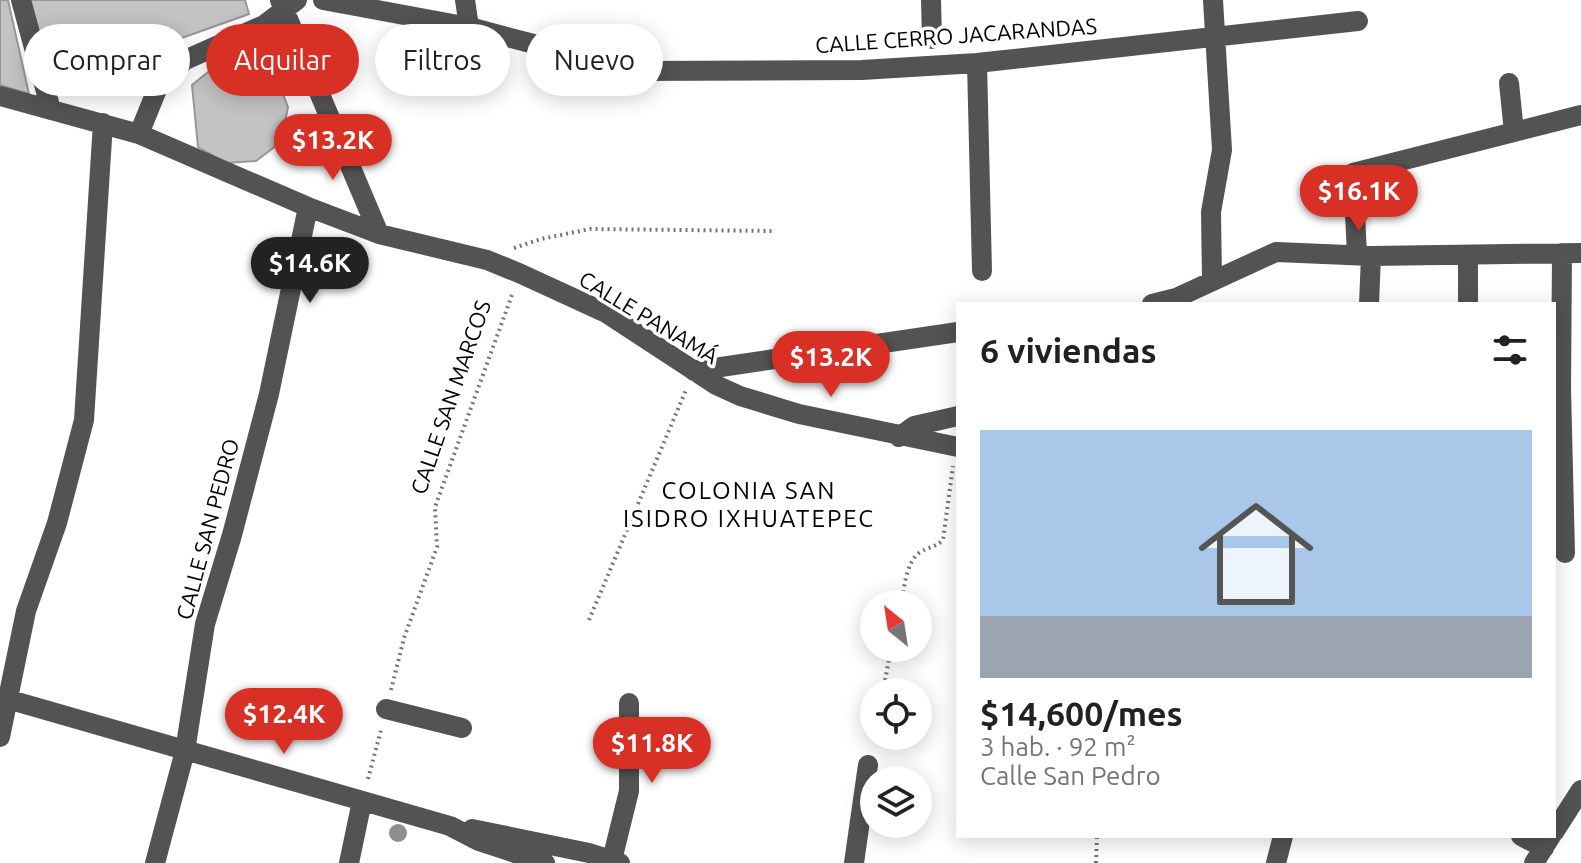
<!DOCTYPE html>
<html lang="es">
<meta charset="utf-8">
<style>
body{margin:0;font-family:Ubuntu,sans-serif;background:#f6f6f6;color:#202124;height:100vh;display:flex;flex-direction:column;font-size:30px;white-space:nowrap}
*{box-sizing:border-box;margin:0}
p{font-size:26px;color:#757577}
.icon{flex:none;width:44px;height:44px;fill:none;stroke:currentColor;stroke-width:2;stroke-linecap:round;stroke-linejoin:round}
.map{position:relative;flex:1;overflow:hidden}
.panel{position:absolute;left:956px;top:302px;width:600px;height:536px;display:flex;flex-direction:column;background:#fff;border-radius:0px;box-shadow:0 4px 20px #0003}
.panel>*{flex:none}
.top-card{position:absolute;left:24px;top:24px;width:760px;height:72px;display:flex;gap:16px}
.needle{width:52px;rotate:330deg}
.buttons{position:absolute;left:860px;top:590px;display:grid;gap:16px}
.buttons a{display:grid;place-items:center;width:72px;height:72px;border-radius:50%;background:#fff;box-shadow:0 4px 20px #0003;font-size:40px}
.price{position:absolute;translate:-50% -68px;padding:0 18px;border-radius:28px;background:#d93025;color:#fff;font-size:26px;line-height:52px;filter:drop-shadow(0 2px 4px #0008)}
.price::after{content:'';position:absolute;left:50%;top:48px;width:24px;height:18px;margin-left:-12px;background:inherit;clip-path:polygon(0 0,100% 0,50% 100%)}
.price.active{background:#222;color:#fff}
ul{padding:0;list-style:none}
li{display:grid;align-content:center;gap:16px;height:424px;padding:0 24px}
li+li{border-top:2px solid #e0e0e0}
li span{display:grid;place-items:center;height:248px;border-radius:0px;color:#555}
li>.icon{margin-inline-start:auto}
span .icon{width:144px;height:144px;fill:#fffc;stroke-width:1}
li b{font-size:34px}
h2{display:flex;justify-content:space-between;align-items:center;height:96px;padding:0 24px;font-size:34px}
.chip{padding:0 28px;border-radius:36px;background:#fff;box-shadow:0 4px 20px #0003;font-size:28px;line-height:72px}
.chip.active{background:#d93025;color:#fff}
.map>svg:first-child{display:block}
.building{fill:#c3c3c3;stroke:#979797;stroke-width:2}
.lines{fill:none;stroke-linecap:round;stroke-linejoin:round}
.path{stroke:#757575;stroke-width:4;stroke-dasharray:2 4;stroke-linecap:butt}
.minor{stroke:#535353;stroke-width:20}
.tree{fill:#8e8e8e}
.labels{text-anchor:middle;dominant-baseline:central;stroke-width:7;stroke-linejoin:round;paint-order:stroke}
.street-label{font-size:22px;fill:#000;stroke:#fff}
.neighbourhood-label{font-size:24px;letter-spacing:2px;fill:#000;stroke:#fff}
</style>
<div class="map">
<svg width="1581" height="863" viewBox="0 0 1581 863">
<rect width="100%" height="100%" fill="#fff"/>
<path class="building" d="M0,0H8L29,94L0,85Z
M26,0H245L249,14L50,85Z
M249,62L278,82L288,107L281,142L256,161L226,163L198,147L192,85L218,64Z"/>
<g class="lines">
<path class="path" d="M514,248L541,239L590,229L772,231
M901,604C904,590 906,562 919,553C927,547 934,548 943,540L953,466
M589,620L686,390
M391,690L404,638L437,547L435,507L513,292
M883,692L891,648
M368,779L381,730
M1096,863L1097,836"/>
<path class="minor" d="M21,0L51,110
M280,0L379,234
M323,0L469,27L637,71L862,70L977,63L1358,21
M465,0L469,27
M931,0L932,39
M977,63L982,271
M1509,83L1514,132
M0,96L139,134L308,207L379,234L487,260L519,273L606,313L716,385L740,396L799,414L958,447
M139,134L158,87L185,60L264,25L297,0
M1562,253L1561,388L1565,553
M1357,255L1353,173L1581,115
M1212,279L1211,212L1222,150L1213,0
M1152,304L1176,298L1276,252L1371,256L1581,253
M1369,304L1371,256
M1468,304V255
M694,371L958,332
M899,437L914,426L958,416
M7,699L450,826L479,841L545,863
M386,709L462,728
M0,737L26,611L57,523L84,420L103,123
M472,829L589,853L620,863
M1554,832L1581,790
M1521,836L1544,848
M612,860L629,791V703
M155,863L185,751L205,624L232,535L269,394L308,207
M349,863L362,801
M854,863L868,765
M1276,863L1283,836
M1534,863L1551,836"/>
</g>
<circle class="tree" cx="398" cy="833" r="9"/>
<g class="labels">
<g class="street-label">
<text transform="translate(956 35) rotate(-4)">CALLE CERRO JACARANDAS</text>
<text transform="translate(649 317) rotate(31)">CALLE PANAMÁ</text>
<text transform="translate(450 397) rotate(-71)">CALLE SAN MARCOS</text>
<text transform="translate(207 529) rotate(-75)">CALLE SAN PEDRO</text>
</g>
<g class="neighbourhood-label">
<text x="749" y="490">COLONIA SAN<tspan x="749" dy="28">ISIDRO IXHUATEPEC</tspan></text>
</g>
</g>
</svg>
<div class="buttons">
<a><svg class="needle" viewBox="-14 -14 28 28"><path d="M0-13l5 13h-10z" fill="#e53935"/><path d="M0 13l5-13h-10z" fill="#757577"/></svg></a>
<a><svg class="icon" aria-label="locate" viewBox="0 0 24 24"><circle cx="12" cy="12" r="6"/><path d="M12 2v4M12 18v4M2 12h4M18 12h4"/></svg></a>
<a><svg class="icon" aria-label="layers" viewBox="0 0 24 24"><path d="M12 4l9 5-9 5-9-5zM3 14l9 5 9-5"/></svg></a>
</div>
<b class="price" style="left:333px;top:182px">$13.2K</b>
<b class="price" style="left:1359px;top:233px">$16.1K</b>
<b class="price active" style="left:310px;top:305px">$14.6K</b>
<b class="price" style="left:831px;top:399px">$13.2K</b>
<b class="price" style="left:284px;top:756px">$12.4K</b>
<b class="price" style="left:652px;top:785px">$11.8K</b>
<div class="top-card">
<a class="chip">Comprar</a>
<a class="chip active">Alquilar</a>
<a class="chip">Filtros</a>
<a class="chip">Nuevo</a>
</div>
<section class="panel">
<h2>6 viviendas<svg class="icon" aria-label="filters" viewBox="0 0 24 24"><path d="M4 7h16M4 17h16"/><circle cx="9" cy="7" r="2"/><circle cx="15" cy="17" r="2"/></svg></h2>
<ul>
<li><span style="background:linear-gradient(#a9c7e8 75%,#9aa5b1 0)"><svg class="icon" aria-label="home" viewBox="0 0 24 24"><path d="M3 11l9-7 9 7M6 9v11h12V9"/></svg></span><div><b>$14,600/mes</b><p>3 hab. · 92 m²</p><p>Calle San Pedro</p></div></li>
</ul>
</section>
</div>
